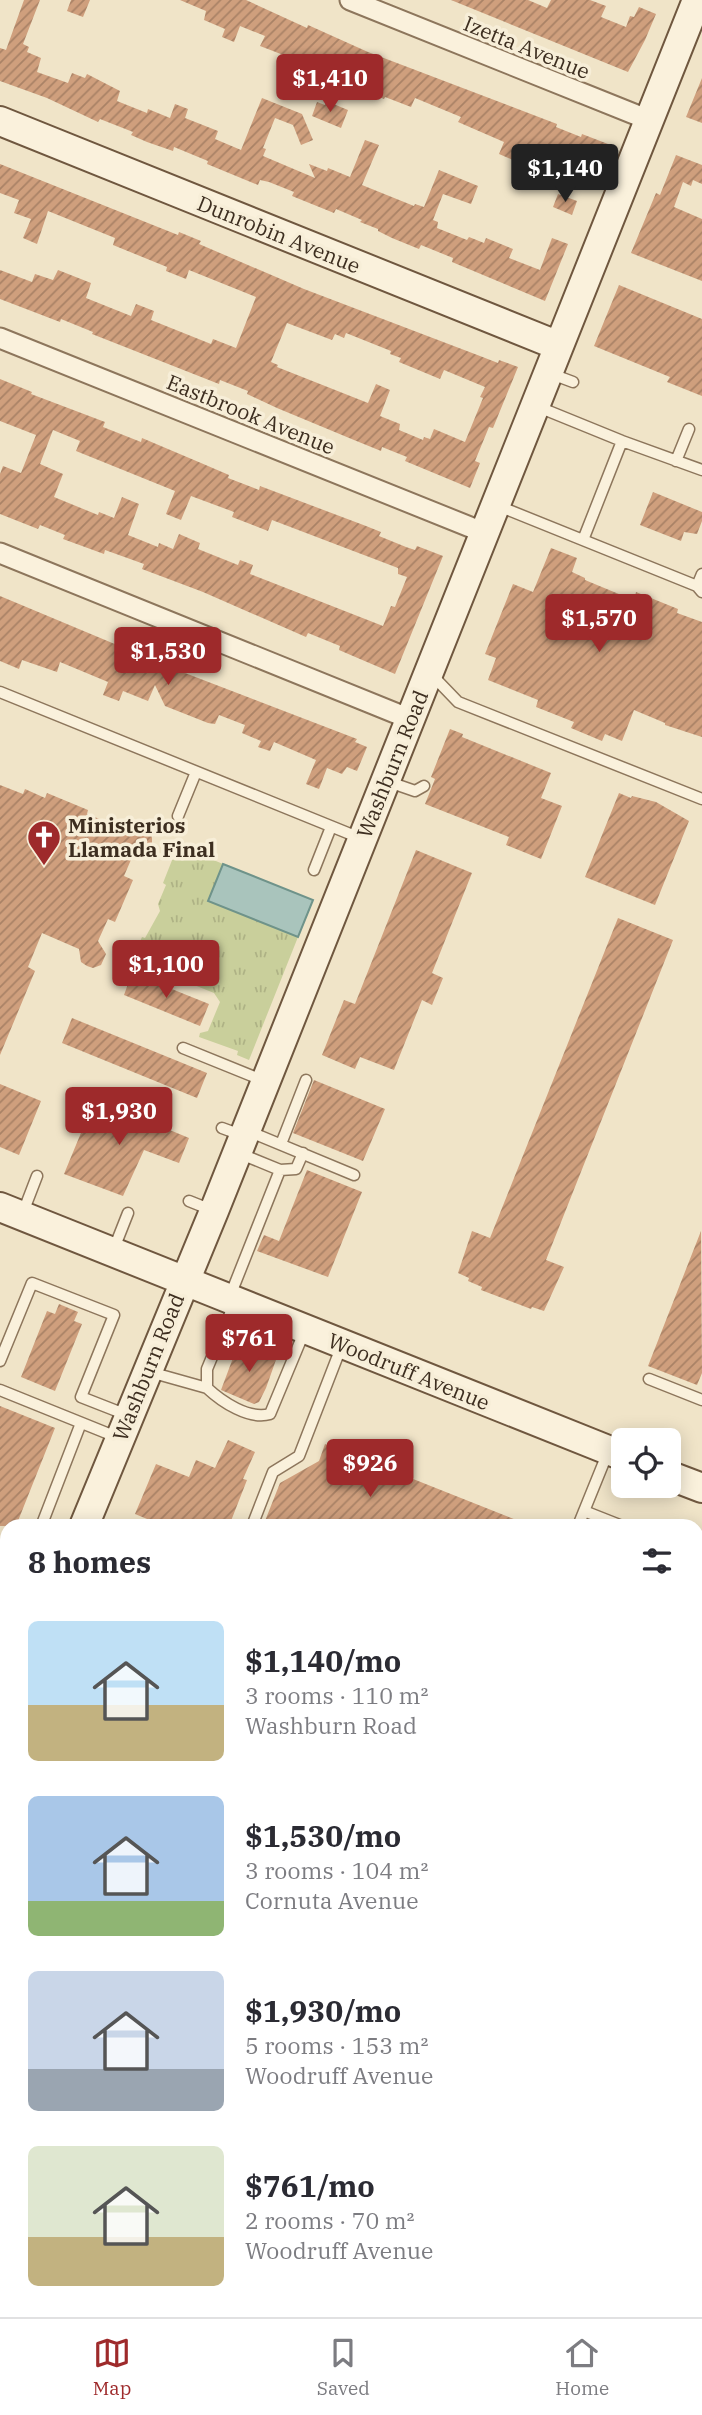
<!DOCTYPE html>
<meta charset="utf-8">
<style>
body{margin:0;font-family:"IBM Plex Serif",serif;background:#f2f2f3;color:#2b2b33;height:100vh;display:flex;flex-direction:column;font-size:26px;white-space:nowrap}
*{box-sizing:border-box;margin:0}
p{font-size:23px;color:#7c7c81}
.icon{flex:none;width:38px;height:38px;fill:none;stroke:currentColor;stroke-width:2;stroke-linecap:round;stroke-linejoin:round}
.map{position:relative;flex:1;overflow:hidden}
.side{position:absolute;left:0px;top:1519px;width:704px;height:798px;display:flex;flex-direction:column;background:#fff;border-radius:21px 21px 0 0;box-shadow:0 4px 18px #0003}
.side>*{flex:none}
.controls{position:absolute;left:611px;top:1428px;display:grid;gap:14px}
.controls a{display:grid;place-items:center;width:70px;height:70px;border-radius:10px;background:#fff;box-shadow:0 4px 18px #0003;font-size:35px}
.price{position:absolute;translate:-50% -60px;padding:0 16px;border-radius:7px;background:#9e2a2b;color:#fff;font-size:23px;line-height:46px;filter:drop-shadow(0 2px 4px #0008)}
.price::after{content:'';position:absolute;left:50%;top:42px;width:21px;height:16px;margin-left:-10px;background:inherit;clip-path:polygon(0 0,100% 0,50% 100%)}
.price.current{background:#222;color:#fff}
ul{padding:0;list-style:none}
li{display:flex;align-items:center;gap:21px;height:175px;padding:0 28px}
li span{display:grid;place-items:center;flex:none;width:196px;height:140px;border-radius:10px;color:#555}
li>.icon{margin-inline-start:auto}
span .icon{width:84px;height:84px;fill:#fffc;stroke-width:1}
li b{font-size:30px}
h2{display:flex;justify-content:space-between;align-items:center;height:84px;padding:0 28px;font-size:30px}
.dock{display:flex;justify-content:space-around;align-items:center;height:98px;border-top:2px solid #e1e1e2;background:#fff;font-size:19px;color:#7c7c81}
.dock a{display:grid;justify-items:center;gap:4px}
.dock .current{color:#9e2a2b}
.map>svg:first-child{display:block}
.grass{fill:url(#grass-tufts)}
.water{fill:#a9c4bc;stroke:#6f938a;stroke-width:2}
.building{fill:url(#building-hatch);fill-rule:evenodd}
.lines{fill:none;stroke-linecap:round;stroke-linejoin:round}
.lane-casing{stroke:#8d765c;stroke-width:13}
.street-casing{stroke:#8d765c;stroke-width:23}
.secondary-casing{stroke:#6f573f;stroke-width:32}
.lane{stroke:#faf1dc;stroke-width:10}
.street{stroke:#faf1dc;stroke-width:19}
.secondary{stroke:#faf1dc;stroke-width:28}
.labels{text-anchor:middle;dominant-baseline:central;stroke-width:7;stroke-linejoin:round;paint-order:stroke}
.street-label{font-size:21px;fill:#3d2e20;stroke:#f7eed8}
.poi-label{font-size:21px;font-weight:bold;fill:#3d2e20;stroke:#f7eed8;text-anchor:start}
</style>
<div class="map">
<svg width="702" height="2317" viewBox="0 0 702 2317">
<defs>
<pattern id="grass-tufts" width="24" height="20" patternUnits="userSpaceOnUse" patternTransform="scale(1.75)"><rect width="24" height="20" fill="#c9cf9b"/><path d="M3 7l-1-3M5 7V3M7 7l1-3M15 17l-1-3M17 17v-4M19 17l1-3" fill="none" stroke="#aeb285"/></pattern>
<pattern id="building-hatch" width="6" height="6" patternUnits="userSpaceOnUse" patternTransform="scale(1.75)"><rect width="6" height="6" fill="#cf9f7d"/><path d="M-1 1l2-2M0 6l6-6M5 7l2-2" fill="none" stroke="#a98266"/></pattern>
</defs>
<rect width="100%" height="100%" fill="#f0e4c8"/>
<path class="grass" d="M178,845L223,864L208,901L298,937L249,1060L237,1055L238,1051L199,1037L200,1033L208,1031L220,1002L214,993L132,960L142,937L145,938L160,911L158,904L166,885L163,883Z"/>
<path class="water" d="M223,864L313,900L298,937L208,901Z"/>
<path class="building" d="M24,0H40L23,44L29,47L27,52L41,58L37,72L68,83L72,73L85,78L87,74L120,91L117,101L147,113L148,109L170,118L175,104L188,109L185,118L218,131L215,139L241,150L262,98L302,114L313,140L301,145L293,125L275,118L263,148L266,149L263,156L315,178L309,164L327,171L328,168L350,177L365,140L379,145L362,185L414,206L415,204L424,207L439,170L478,186L471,204L443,194L433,220L438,222L437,228L467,240L469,237L484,243L486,238L513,249L509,258L540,270L552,238L568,244L545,301L452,262L453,258L421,245L419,249L392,238L378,231V229L360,222L362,220L336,209L334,213L292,196L294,192L269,182L260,180L258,185L207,164L208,161L174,147L173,151L147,142L131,135L133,132L100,119L98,122L47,98L0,81V48L6,50Z
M71,0H90L83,17L67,11Z
M180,0H246L307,28L308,25L368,52L557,124L556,127L581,137L582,134L608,144L595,174L545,156L543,161L517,151L513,160L499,154L504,142L458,122L461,117L415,98L411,107L385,97L384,99L357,88L365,79L328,64V65L318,61L315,68L304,64L301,73L283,66L286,56L260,46L265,36L240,26L234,42L222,37L225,29L204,20L206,11Z
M451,0H528L547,8L551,0H590L606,6L601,17L626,27L630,16L634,17L639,7L656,14L645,40L628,72Z
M702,78V123L686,117Z
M326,101L348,110L341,128L312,116L317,102L325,105Z
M676,155L702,165V184L693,180L691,186L683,182L674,207L702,219V281L631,253L656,193L660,195Z
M0,164L178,235L179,232L201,241L199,244L304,289L480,356L498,363L499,360L518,367L493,428L489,427L475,461L480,463L470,488L405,461L407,457L382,447L381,451L354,440L277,408L247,394L248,391L220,380L219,384L92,334L93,332L61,319L60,322L0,299V270L32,282L35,274L53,280L58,270L91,283L86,298L131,316L136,304L154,311L151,320L211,344L213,339L236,348L256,297L189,270L186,279L166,271L167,267L113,245L115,238L48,211L37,244L23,238L31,219L14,213L19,200L0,193ZM287,323L332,340L335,334L344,338L346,333L391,351L390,354L401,358L399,362L440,379L444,370L485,387L480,397L483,398L465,442L434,429L430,439L424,437L423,440L399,430L400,424L380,416L390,390L376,384L368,403L277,367L278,365L271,362Z
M558,194L577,201L572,215L553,207Z
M619,285L702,319V396L667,382L670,377L594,346Z
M0,379L32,392L31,394L105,422L103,427L141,442L142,438L201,463L229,475L228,478L259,490L260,486L366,526L381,532L379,536L406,547L415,550L417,546L443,556L395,674L339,650L340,646L308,633L306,637L203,592L142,569L144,564L105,550L104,554L63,539L65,535L40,525L38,529L0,514V474L3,466L21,473L36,435L0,421ZM53,430L80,441L76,451L175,491L166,514L181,520L191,496L234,512L232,517L268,531L272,520L398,568V574L407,577L395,607L391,606L383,626L250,574L253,565L240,560L238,565L198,549L200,543L179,534L173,549L159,543L158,547L128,535L139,504L122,497L114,518L99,512L98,515L54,497L63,474L40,464Z
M653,492L702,512V521L697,534L684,532L681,541L640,525Z
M551,548L577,558L572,572L585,578V580L626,597L627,594L635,597L636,592L678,609L677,613L702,622V737L665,725V723L634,710L622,741L605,734L602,741L571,728L574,722L536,707L538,700L488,680L496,658L485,654L513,584L533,592Z
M0,596L172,668L357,739L355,742L367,747L357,771L347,767L342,774L327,768L319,789L306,784L316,760L274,742L270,751L258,747L261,741L242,733L245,725L219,715L215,724L208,723L165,706L155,685L148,701L123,691L119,701L103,695L108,682L60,662L57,672L22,660L19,669L0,661Z
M450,729L463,734L462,737L551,773L541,798L562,806L541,859L506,845L509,837L425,804L435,779L431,777Z
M0,785L23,794L25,789L45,798L47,793L88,810L87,814L107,822L105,827L124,835L135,828H143L151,834L152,838V844L147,851L133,855L124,876L133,880L115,922L108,919L98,941L106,954L101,965L93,968L87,966L81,962L79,949L42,933L28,967L35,971L0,1055Z
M619,793L631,798L632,796L656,802L689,821L655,905L585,877Z
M416,850L472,873L432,973L443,978L432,1005L422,1000L394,1070L360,1057L355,1069L322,1055L344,1000L355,1004Z
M618,918L673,940L546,1260L564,1267L544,1311L532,1307L531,1309L481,1290L482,1287L468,1281L469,1278L458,1273L472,1231L490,1238Z
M132,973L209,1004L200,1026L124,995Z
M72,1018L207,1073L197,1098L62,1043Z
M314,1080L385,1109L363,1161L293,1133Z
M0,1084L41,1101L19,1155L0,1147Z
M95,1099L189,1138L179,1163L144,1150L123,1196L64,1174Z
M307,1170L362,1192L328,1277L257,1251L264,1235L279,1241Z
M701,1231L702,1373L697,1385L648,1366Z
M59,1304L78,1312L74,1321L82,1324L55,1391L21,1377L47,1311L55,1314Z
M243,1343L277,1357L266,1388L259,1402L254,1404L221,1390L236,1350L240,1351Z
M0,1406L55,1428L16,1526H0Z
M228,1440L255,1452L243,1479L247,1480L229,1526H164L135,1514L156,1464L189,1477L196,1460L215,1468Z
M325,1444L529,1525V1526H263L280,1483L319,1461Z"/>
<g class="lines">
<g class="lane-casing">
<path id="lane" d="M549,373L573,382
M536,406L622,441L702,470
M676,461L689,429
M496,505L697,586L702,592
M583,540L622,441
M697,586L702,574
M432,675L458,702L702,799
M0,692L360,838
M389,782L415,791L424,786
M178,816L196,772
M314,870L331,827
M183,1048L262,1080
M222,1128L241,1135
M248,1131L354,1175
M281,1144L306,1080
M280,1170L296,1169L303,1153
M189,1201L214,1211
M22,1215L37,1176
M113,1251L128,1213
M230,1296L280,1170L241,1154
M235,1302L207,1369V1388C222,1402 249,1420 270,1414L305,1330
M0,1361L32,1283L114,1315L81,1397L127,1415
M150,1372L207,1388
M649,1379L702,1400
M0,1390L119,1438
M584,1511L622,1526
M46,1526L42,1524L81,1423
M252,1526L273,1472L299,1456L342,1345
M578,1526L608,1452
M696,1555L702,1557
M0,1700L7,1703
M696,2015L702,2016
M0,2227L7,2210
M194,2317L196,2310
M359,2317L361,2310
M522,2317L525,2310
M609,2317L612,2310"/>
</g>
<g class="street-casing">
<path id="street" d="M350,0L649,120
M0,338L485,533
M0,553L410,719
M0,2289L7,2292
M49,2310L66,2317
M11,2317L19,2310"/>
</g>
<g class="secondary-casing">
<path id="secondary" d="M0,121L559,346
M0,1207L623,1456
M668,1475L702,1488
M84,1526L214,1211L697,0
M0,1735L7,1717"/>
</g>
<use href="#lane" class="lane"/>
<use href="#street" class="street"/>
<use href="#secondary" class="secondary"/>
</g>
<defs>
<g id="church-pin" transform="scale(1.75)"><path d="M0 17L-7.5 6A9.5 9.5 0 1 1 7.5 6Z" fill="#9e2a2b" stroke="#f7eed8"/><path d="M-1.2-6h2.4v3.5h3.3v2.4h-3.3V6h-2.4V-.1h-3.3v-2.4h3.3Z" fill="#fff"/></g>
</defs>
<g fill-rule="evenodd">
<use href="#church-pin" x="44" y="837"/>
</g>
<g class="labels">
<g class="street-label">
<text transform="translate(527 47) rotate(22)">Izetta Avenue</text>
<text transform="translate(279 234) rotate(22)">Dunrobin Avenue</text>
<text transform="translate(251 414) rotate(22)">Eastbrook Avenue</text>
<text transform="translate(392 764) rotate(-68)">Washburn Road</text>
<text transform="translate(148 1367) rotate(-68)">Washburn Road</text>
<text transform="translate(409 1371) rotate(22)">Woodruff Avenue</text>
</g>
<g class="poi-label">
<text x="68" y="825">Ministerios<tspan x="68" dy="24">Llamada Final</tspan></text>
</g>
</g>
</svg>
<div class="controls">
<a><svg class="icon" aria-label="locate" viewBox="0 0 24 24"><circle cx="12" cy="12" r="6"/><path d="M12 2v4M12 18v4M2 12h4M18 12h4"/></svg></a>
</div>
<b class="price" style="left:330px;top:114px">$1,410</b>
<b class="price current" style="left:565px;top:204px">$1,140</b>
<b class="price" style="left:599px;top:654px">$1,570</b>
<b class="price" style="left:168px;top:687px">$1,530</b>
<b class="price" style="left:166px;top:1000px">$1,100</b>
<b class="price" style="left:119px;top:1147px">$1,930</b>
<b class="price" style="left:249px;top:1374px">$761</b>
<b class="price" style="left:370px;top:1499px">$926</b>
<section class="side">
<h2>8 homes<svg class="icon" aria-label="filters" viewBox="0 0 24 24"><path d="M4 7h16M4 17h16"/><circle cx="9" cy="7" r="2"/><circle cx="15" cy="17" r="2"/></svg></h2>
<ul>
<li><span style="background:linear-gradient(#bfe0f5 60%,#c2b280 0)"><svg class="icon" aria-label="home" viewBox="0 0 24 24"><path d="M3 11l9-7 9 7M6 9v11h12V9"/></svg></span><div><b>$1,140/mo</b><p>3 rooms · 110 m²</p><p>Washburn Road</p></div></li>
<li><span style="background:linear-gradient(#a9c7e8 75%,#8fb573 0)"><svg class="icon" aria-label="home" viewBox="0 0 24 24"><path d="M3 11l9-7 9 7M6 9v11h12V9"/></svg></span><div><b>$1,530/mo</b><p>3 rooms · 104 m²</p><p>Cornuta Avenue</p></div></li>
<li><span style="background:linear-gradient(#c9d6e8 70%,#9aa5b1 0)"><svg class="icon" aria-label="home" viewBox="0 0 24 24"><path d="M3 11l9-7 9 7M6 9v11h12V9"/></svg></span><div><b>$1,930/mo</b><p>5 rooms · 153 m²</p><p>Woodruff Avenue</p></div></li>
<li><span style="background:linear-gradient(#dfe7d0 65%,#c2b280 0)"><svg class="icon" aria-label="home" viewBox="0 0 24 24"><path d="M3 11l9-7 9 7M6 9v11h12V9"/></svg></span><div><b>$761/mo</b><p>2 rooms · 70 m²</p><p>Woodruff Avenue</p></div></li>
</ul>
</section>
</div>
<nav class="dock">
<a class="current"><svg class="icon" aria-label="map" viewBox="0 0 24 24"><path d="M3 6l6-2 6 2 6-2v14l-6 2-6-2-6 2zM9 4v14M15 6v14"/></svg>Map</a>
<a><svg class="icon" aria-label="saved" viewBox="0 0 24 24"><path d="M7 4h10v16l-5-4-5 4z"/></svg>Saved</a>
<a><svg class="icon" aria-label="home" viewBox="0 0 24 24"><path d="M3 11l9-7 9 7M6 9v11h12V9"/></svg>Home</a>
</nav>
